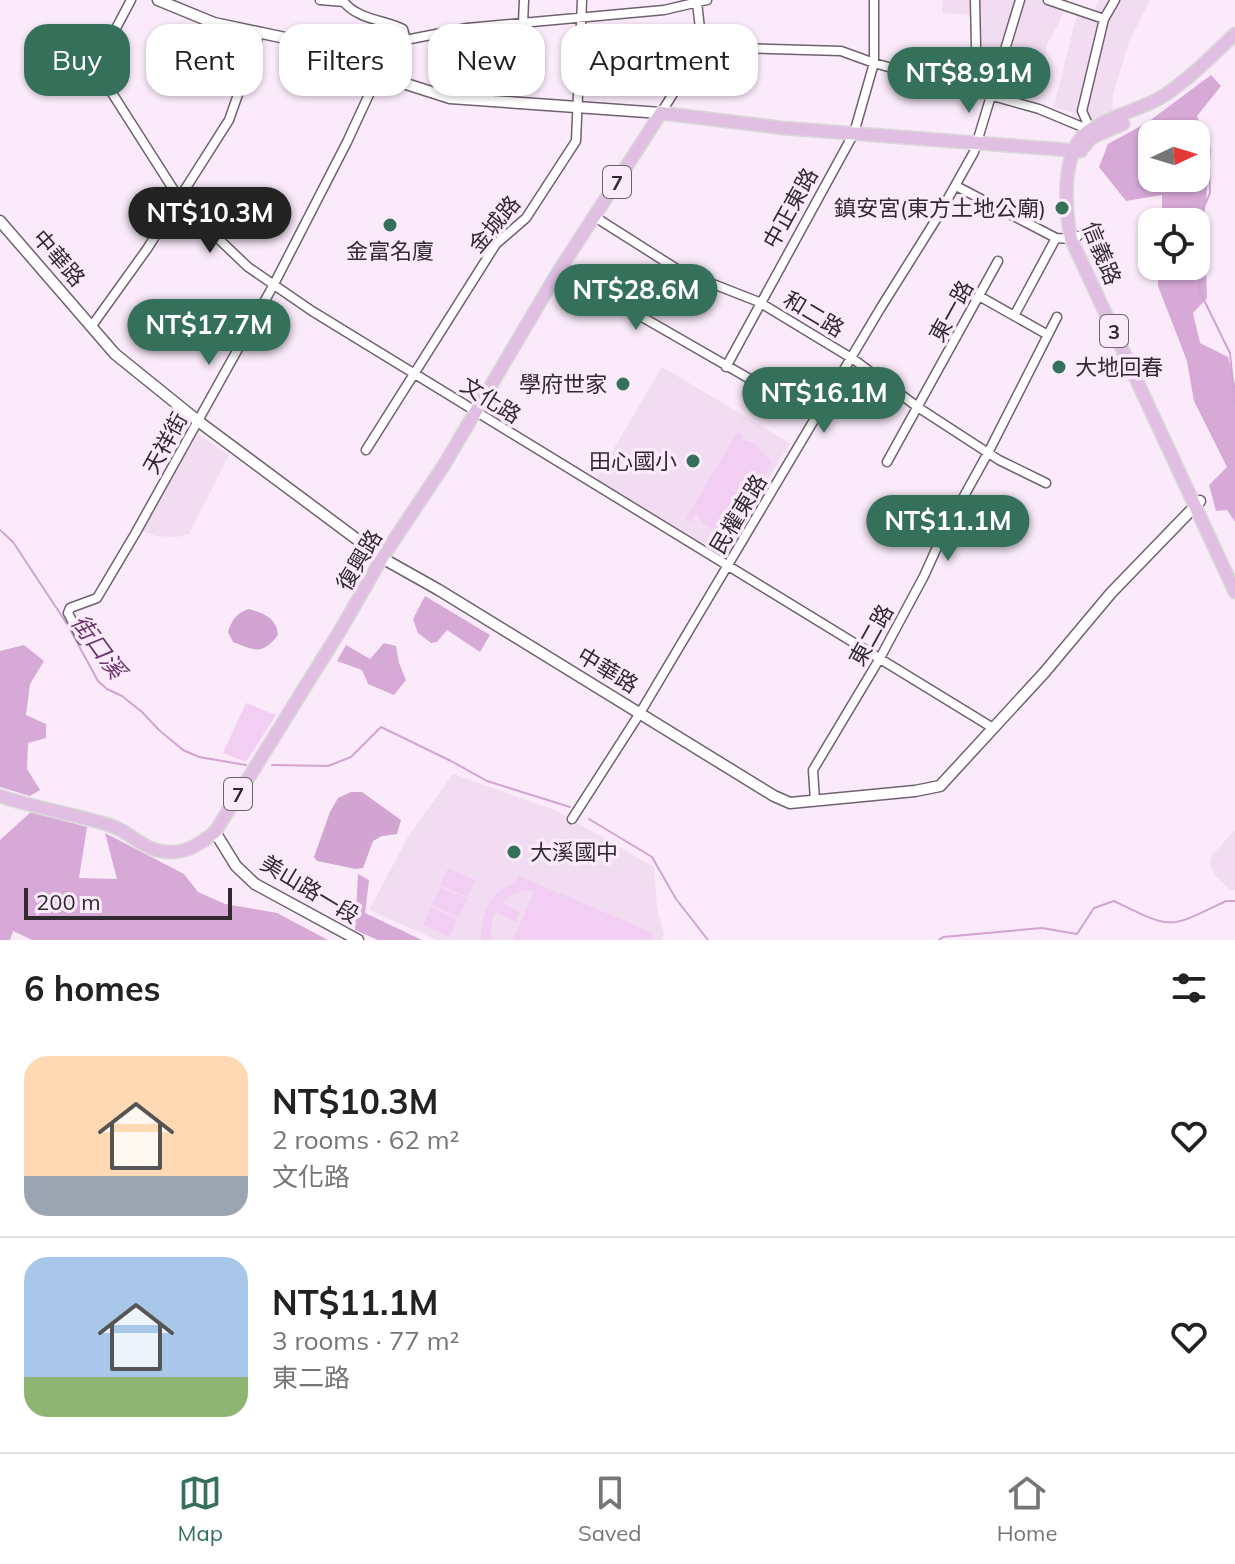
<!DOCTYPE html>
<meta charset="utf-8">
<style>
body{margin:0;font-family:Mulish,"Noto Sans TC",sans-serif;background:#f2f2f2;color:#222;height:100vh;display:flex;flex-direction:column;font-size:30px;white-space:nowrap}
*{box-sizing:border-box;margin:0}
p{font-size:26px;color:#767676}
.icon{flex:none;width:44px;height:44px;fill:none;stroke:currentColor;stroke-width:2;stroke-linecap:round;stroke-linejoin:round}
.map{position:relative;height:940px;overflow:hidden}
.panel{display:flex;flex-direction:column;background:#fff;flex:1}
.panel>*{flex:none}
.top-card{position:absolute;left:24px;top:24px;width:800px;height:72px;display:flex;gap:16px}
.needle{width:52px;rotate:86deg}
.controls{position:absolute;left:1138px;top:120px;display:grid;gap:16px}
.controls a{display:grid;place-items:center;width:72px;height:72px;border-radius:16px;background:#fff;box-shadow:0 2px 6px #0004;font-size:40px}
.scale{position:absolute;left:24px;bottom:20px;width:208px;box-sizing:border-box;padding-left:8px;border:4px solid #312b31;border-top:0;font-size:22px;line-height:28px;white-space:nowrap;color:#312b31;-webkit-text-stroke:6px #faeafa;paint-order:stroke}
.price{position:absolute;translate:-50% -68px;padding:0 18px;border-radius:28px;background:#34705a;color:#fff;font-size:26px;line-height:52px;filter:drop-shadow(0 2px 4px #0008)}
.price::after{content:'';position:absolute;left:50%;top:48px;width:24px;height:18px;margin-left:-12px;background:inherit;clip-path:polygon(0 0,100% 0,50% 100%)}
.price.selected{background:#222;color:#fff}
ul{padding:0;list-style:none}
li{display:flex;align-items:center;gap:24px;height:200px;padding:0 24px}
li+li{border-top:2px solid #e0e0e0}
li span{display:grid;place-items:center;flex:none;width:224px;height:160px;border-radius:24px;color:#555}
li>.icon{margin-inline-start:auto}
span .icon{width:96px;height:96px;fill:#fffc;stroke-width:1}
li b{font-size:34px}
h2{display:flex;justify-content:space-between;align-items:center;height:96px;padding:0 24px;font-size:34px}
.chip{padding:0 28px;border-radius:24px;background:#fff;box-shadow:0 2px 6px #0004;font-size:28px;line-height:72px}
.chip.selected{background:#34705a;color:#fff}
.tabs{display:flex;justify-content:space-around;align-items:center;height:112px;border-top:2px solid #e0e0e0;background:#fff;font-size:22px;color:#767676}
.tabs a{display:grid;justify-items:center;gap:4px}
.tabs .selected{color:#34705a}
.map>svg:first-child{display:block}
.built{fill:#f2dcf2}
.green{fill:#f2cff2}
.forest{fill:#d6a9d7;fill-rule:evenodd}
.water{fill:#d1a4d1}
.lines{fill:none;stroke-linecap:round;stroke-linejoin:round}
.stream{stroke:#d1a4d1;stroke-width:2}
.minor-casing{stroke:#6f616f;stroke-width:11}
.tertiary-casing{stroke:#6f616f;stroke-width:13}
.primary-casing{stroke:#dad9da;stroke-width:15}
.minor{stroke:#fff;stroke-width:8}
.tertiary{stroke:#fff;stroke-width:10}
.primary{stroke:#e1bfe2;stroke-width:12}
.poi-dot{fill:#34705a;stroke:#faeafa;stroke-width:3}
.labels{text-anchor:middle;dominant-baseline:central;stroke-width:7;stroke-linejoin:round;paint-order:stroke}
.shield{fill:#faeafa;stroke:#6d646d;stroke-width:2}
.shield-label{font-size:20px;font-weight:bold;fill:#312b31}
.street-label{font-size:22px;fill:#312b31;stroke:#faeafa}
.poi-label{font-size:22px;fill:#312b31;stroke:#faeafa;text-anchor:end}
.water-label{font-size:24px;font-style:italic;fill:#6c356e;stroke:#faeafa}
</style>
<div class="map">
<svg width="1235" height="940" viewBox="0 0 1235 940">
<rect width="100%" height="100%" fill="#faeafa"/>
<path class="built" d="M943,0H1067L1059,23L1046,46V72L1035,81L1004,73L993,74L990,86H979L975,15L942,13Z
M1099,0H1150L1129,41L1113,95L1112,113L1093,119L1054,107L1077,14L1091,17Z
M662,367L790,443L723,555L596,479Z
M198,434L229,455L189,534L177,537L156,536L142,531Z
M453,774L555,810L654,867L657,908L664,934L662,940H437L369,910L408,837Z
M1235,830V890H1230L1214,874L1210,864L1212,855Z"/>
<path class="green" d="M737,432L743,436L741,440C760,441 760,452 772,462L731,533L726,528C711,532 702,525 697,512L691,522L686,519Z
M246,703L276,715L246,762L223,753Z
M448,868L475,880L467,897L440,885Z
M519,876L653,933L651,940H513L534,892C522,888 511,894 503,903L520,912L516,922L498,913L501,905L492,919L491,940H481C480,921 486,899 504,888C512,884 515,885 519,876Z
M440,887L467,899L459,917L432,905Z
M431,907L458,919L450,937L423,925Z"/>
<path class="forest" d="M1211,75L1221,86L1197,116L1211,150L1204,220L1207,298L1193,313L1200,343L1228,357L1235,385V522L1227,510L1216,511L1209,485L1227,467L1194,401L1187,361L1158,286L1159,266H1196V222H1162V195L1126,201L1099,167L1108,144L1148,122ZM1152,134H1196V178H1152Z
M425,596L490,635L480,652L447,630L437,642L431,643L418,633L413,619Z
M384,643L396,646L399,663L406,680L394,695L368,684L362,670L337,661L346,645L370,659Z
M24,645L44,661L30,684L26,715L46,724V738L28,743L27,769L40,790L30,796L0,787V651Z
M31,812L87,827L79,878L117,879L105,833L184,874L198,892L225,904L277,913L328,940H32L13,931L10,940H0V840Z
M358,874L369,880L365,913L422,940H378L355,930Z"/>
<path class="water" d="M249,609C263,613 277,618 278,635C262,655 256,651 233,642L228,632C232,619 237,613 249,609Z
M351,792H362L401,820L397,834L382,836L373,841L363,868L356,869L317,861L314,857L330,812L338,798Z"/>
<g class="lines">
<path class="stream" d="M1195,120L1208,138L1210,193L1196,225
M1196,257L1200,292L1230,353L1235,406
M0,530L13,542L67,624L98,681L107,689L122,696L142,712L159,730L183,750L199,757L246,765
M272,765L328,766L351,757L381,727L451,761L487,781L570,807
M589,819L652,857L676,899L708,940
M939,940L943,937L1042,928L1077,934L1094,908L1114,901C1173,930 1168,929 1226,901H1235"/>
<g class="minor-casing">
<path id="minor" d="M131,0L104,51V62L112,93L184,206L248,267L312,311L993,728
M320,0L344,2C357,19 384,20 403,29L406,40
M975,0L977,92
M1048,0L1104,19
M697,2L702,47
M523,23L524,0
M290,39L315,35L375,43L395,42L467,28L664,10L707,0
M702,47L841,51L874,63L1039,109L1092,131
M661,113L702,47
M1090,129L1082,111L1104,19L1115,0
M956,186L1056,238L1071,239L1078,236
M595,217L680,271L759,302L853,359L919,408L999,460L1046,483
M979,296L1048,335
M616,302L816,417
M1014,316L1056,238
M91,327L147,249L229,120L260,32
M726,367L854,133L874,63V0
M366,450L496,244L526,218L576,141L582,0
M887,462L998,261
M82,640L68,613L70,608L97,598L135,534L273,286L347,142L378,75
M815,801L813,770L880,658L924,576L943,534L989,451L1057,317
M572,819L640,713L880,309L937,218L974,152L1020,0"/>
</g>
<g class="tertiary-casing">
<path id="tertiary" d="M158,0L214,23L290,39L306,48L378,75L450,98L661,113
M0,221L115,354L198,421L382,558L439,590L774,796L790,803L915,791L940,786L1044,673L1111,593L1200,501
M215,832L236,866L255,884L358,940"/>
</g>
<g class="primary-casing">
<path id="primary" d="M1235,34C1213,55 1190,78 1165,95C1142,110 1114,114 1091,129C1060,148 1065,208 1071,239L1235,592
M1085,146L1091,138L1123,124
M0,796C36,808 73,814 109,825C133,832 142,852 171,852C189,852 201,843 215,832L341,629L382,558L444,465L555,277L661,113L783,128L1081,151"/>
</g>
<use href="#minor" class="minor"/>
<use href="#tertiary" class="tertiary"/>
<use href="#primary" class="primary"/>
</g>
<g class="poi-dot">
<circle cx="1062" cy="208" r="8"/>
<circle cx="390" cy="225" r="8"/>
<circle cx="1059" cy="367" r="8"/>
<circle cx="623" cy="384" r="8"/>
<circle cx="693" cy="461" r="8"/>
<circle cx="514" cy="852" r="8"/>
</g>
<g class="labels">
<g class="shield">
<rect x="603" y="166" width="28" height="32" rx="6"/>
<rect x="1100" y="315" width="28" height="32" rx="6"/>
<rect x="224" y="778" width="28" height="32" rx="6"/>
</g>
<g class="shield-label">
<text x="617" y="182">7</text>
<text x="1114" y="331">3</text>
<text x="238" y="794">7</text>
</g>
<g class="street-label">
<text transform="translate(790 208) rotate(-61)">中正東路</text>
<text transform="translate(494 224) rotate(-50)">金城路</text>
<text transform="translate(1102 253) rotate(68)">信義路</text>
<text transform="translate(59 258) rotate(49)">中華路</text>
<text transform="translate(951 311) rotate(-61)">東一路</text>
<text transform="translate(814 314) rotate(31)">和二路</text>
<text transform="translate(491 400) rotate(32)">文化路</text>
<text transform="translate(165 443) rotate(-61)">天祥街</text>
<text transform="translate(738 514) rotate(-59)">民權東路</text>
<text transform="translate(359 560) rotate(-59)">復興路</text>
<text transform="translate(871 635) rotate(-61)">東二路</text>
<text transform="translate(608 670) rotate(31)">中華路</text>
<text transform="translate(310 889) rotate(31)">美山路一段</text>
</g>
<g class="poi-label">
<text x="1046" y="208">鎮安宮(東方土地公廟)</text>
<text x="390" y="251" text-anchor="middle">金富名廈</text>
<text x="1075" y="367" text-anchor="start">大地回春</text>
<text x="607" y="384">學府世家</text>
<text x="677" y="461">田心國小</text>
<text x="530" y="852" text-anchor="start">大溪國中</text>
</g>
<g class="water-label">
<text transform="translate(99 646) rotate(54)">街口溪</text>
</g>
</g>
</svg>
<div class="controls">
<a><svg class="needle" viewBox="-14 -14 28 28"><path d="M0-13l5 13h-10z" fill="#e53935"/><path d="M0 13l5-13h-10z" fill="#767676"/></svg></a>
<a><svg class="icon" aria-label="locate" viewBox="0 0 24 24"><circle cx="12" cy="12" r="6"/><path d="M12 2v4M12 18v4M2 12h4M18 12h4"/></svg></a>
</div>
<div class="scale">200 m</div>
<b class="price" style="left:969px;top:115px">NT$8.91M</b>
<b class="price selected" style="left:210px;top:255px">NT$10.3M</b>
<b class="price" style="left:636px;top:332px">NT$28.6M</b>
<b class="price" style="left:209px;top:367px">NT$17.7M</b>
<b class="price" style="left:824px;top:435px">NT$16.1M</b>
<b class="price" style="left:948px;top:563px">NT$11.1M</b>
<div class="top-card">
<a class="chip selected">Buy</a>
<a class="chip">Rent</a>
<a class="chip">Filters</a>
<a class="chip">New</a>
<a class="chip">Apartment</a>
</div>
</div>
<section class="panel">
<h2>6 homes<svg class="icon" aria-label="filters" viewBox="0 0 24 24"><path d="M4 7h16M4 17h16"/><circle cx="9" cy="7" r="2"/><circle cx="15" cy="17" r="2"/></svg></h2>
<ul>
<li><span style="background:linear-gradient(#ffd9b3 75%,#9aa5b1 0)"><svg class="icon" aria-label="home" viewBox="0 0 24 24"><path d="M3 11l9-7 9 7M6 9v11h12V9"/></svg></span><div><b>NT$10.3M</b><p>2 rooms · 62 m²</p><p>文化路</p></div><svg class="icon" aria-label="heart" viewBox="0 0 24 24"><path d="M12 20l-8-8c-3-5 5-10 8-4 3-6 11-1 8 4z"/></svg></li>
<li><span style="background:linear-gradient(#a9c7e8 75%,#8fb573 0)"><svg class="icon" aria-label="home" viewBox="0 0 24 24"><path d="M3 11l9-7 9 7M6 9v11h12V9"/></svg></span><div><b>NT$11.1M</b><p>3 rooms · 77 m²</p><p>東二路</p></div><svg class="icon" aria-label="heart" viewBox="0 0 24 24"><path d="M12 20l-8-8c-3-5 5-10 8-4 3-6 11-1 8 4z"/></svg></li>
</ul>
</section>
<nav class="tabs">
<a class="selected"><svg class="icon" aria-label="map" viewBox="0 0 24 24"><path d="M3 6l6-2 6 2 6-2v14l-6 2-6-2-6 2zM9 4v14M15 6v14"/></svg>Map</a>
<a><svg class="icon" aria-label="saved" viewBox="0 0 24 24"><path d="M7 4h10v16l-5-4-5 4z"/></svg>Saved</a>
<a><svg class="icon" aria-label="home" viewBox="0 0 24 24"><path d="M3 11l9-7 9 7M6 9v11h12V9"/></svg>Home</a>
</nav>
